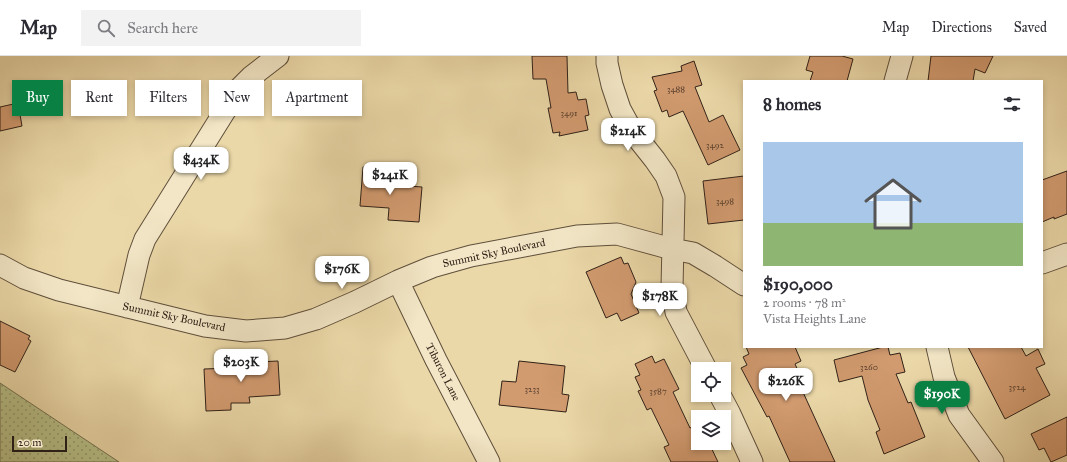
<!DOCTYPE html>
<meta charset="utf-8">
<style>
body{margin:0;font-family:"IM FELL Great Primer",serif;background:#f2f2f3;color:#2b2b33;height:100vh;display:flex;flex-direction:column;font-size:15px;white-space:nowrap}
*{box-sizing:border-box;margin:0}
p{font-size:13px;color:#7c7c81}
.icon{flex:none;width:22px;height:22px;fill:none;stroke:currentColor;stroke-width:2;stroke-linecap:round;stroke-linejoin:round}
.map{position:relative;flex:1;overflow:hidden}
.details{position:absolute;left:743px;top:24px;width:300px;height:268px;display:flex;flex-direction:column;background:#fff;border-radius:0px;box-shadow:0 2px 6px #0003}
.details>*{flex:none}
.hud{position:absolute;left:12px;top:24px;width:380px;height:36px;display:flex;gap:8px}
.buttons{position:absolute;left:691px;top:306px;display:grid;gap:8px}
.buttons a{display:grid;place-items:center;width:40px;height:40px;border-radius:0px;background:#fff;box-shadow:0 2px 6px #0003;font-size:20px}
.scale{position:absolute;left:12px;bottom:10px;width:55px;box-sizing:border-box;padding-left:4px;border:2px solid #302117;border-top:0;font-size:11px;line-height:14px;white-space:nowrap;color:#302117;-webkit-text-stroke:3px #f2e6c6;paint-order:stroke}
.price{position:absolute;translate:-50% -34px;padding:0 9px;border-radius:8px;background:#fff;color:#222;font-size:13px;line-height:26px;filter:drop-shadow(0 1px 2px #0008)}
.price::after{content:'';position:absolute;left:50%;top:24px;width:12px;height:9px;margin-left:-6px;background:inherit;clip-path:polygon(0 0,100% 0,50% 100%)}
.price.selected{background:#0b8043;color:#fff}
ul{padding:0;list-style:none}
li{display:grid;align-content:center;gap:8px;height:212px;padding:0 20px}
li span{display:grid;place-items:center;height:124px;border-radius:0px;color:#555}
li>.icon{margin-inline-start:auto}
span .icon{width:72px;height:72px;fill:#fffc;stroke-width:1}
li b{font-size:17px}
h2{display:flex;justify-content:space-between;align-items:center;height:48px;padding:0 20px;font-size:17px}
.pill{padding:0 14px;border-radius:0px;background:#fff;box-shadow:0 2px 6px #0003;font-size:14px;line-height:36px}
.pill.selected{background:#0b8043;color:#fff}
header{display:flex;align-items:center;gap:24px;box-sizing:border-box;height:56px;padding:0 20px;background:#fff;border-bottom:1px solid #e1e1e2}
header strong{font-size:19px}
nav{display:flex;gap:22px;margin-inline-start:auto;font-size:14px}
.search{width:280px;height:36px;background:#f2f2f3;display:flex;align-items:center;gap:10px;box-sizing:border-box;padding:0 14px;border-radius:0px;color:#7c7c81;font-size:15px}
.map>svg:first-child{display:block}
.park{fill:url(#park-dots);stroke:#747050}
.building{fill:#d19a6f;stroke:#302117}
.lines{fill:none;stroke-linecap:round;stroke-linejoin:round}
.street-casing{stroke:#5f4f3b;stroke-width:23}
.street{stroke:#f2e6c6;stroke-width:21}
.labels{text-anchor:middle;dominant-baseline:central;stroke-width:3;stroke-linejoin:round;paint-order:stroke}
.number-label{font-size:9px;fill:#583f2d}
.street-label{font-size:11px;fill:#302117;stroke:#f2e6c6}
</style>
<header>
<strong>Map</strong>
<div class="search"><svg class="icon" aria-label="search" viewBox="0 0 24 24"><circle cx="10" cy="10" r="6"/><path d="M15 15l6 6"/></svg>Search here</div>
<nav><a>Map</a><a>Directions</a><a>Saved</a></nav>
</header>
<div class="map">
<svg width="1067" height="406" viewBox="0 0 1067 406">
<defs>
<pattern id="park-dots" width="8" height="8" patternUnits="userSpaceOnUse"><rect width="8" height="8" fill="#b7bf88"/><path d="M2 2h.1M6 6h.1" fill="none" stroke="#959b6e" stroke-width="1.8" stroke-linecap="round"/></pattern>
</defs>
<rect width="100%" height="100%" fill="#ebd8a8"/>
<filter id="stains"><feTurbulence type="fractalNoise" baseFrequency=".005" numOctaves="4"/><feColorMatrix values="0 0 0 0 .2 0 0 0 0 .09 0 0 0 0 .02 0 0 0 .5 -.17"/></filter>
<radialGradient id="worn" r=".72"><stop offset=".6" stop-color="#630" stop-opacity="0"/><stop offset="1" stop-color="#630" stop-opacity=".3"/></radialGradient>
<path class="park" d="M0,327L119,406H0Z"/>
<path class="building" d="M532,0H567L568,37L576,36L578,44L586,43L589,59L585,60L588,74L559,80L560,76L553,77L548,52H551L546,23H533Z
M810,0H842L853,3L847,25H810L813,16L806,14Z
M931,0H993L985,17L975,13L973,25H928Z
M694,5L702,29L695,31L709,66L723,59L740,94L708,109L683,55L669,61L667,54L662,56L654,35L657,34L652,21L682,15L681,10Z
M18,47L22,70L0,75V51Z
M363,111L380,112L379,121L396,122L395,129L422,131L419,166L388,164L389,152L360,150Z
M1067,115V158L1054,163V161L1042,166V124Z
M744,120V164L708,168L703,125Z
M621,201L624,208L628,207L636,226L631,238L639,257L621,265L617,257L606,262L586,216Z
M0,265L30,280L28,283L31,285L15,316L0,309Z
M746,291H795L801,305L795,308L806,332L802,334L835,406H790L769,360L767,361L741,312L747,309L743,301L749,298Z
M883,291H888L890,299L900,297L905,316L896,318L908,347L911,346L925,381L884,398L876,376L880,374L868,344L862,320L839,326L834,304Z
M968,291H1021L1026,300L1038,293L1045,308L1036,312L1050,339L1005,363Z
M256,300L257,306L278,305L280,339L249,341L250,347H231V354L206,355L204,313L232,312L231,307H241V301Z
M652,300L655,307L664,303L679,333L673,336L690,372L698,368V387H709L718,406H671L664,391L669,389L651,352L647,354L638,335L641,334L635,321L640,319L635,308Z
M519,305L565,310L562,338L569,339L566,356L499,349L502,325L516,326Z
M1067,361V399L1051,406L1044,392L1039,394L1031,378Z"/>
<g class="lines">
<g class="street-casing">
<path id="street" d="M607,0V7L612,29L620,53L632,75L655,104L666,120L674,141L672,232L676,256L706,313
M895,25L902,0
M1042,207L1067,198
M0,209L24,222L59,234L205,270L246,275L285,272L316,263L355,246L398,225L432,211L471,200L577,180L617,178L672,193L693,197L715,210L744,229
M398,225L436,304L489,406
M127,251L139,199L145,183L238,34L252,20L278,0
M937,291L944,321L959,359L993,406
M720,339L730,358L752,406"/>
</g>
<use href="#street" class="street"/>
</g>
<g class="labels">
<g class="number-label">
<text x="676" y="32">3488</text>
<text x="569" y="56">3491</text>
<text x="715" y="88">3492</text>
<text x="725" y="144">3498</text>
<text x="869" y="310">3260</text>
<text x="1017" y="330">3524</text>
<text x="532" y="332">3233</text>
<text x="658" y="334">3587</text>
</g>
<g class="street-label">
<text transform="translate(494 197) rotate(-12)">Summit Sky Boulevard</text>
<text transform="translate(174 261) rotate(12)">Summit Sky Boulevard</text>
<text transform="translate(443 316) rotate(63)">Tiburon Lane</text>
</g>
</g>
<rect width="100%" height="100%" filter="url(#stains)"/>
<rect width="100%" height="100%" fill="url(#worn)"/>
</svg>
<div class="buttons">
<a><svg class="icon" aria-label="locate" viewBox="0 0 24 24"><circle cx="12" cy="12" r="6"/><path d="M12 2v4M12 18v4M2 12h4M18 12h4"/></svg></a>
<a><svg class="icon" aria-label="layers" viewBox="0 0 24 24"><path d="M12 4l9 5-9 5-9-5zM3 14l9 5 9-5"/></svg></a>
</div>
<div class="scale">20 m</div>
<b class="price" style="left:628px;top:96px">$214K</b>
<b class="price" style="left:201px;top:125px">$434K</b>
<b class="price" style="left:390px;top:140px">$241K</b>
<b class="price" style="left:342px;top:234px">$176K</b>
<b class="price" style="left:660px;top:261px">$178K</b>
<b class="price" style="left:241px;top:327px">$203K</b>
<b class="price" style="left:786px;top:346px">$226K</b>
<b class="price selected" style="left:942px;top:359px">$190K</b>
<div class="hud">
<a class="pill selected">Buy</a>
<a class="pill">Rent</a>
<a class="pill">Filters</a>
<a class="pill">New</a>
<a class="pill">Apartment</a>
</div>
<section class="details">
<h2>8 homes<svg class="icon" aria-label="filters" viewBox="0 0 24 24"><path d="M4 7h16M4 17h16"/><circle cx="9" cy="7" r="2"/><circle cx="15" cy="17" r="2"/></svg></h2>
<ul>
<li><span style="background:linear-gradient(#a9c7e8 65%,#8fb573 0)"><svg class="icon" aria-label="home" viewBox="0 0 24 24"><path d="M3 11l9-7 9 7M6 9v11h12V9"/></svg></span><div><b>$190,000</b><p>2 rooms · 78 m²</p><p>Vista Heights Lane</p></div></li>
</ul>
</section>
</div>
